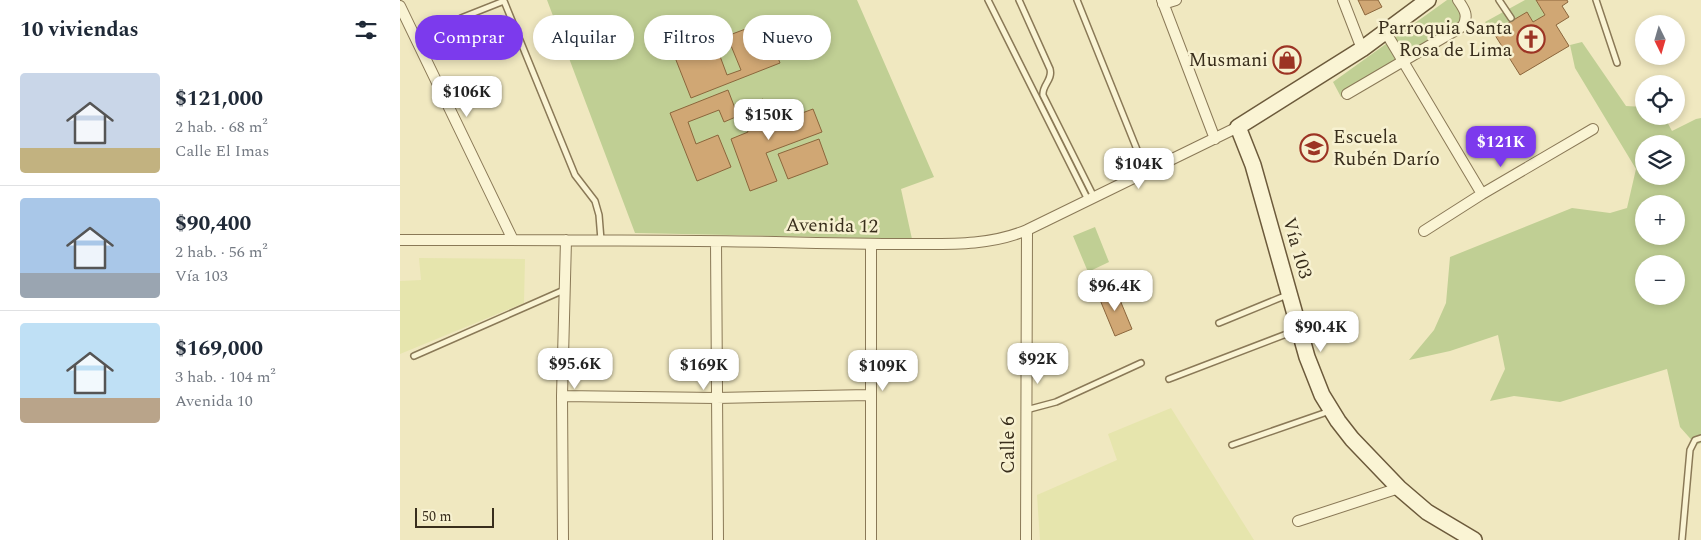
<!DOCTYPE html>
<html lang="es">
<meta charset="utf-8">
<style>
body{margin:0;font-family:Spectral,serif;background:#f6f6f7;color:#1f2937;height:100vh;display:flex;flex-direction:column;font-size:19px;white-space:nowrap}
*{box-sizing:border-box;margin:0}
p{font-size:16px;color:#747a83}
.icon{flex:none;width:28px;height:28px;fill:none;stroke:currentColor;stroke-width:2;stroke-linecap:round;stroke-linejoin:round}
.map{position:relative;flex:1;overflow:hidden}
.sheet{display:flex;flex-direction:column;background:#fff;width:400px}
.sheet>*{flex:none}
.guide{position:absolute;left:15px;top:15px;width:475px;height:45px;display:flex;gap:10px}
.needle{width:32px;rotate:175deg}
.buttons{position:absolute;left:1235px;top:15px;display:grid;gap:10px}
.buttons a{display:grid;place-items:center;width:50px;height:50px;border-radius:50%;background:#fff;box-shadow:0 2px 8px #0003;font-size:25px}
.scale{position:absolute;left:15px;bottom:12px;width:79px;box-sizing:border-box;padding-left:5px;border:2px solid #392e1c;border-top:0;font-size:14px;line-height:18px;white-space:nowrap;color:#392e1c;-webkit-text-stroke:4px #f7f1d0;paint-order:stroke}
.price{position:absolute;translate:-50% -42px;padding:0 11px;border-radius:10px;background:#fff;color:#222;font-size:16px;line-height:32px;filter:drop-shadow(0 1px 2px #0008)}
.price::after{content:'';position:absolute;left:50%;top:30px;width:15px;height:11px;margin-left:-8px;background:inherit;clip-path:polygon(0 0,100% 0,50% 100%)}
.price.current{background:#7c3aed;color:#fff}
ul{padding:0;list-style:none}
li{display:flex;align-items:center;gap:15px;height:125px;padding:0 20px}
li+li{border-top:1px solid #e0e1e3}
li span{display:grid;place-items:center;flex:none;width:140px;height:100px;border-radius:5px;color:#555}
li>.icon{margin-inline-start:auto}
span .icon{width:60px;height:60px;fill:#fffc;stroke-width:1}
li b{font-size:21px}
h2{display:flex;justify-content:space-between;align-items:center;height:60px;padding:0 20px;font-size:21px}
.pill{padding:0 18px;border-radius:22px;background:#fff;box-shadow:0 2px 8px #0003;font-size:18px;line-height:45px}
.pill.current{background:#7c3aed;color:#fff}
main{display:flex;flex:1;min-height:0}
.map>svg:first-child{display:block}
.farmland{fill:#e6e5ad}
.green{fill:#c0cf94;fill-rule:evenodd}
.building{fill:#d0a774;stroke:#8b663c}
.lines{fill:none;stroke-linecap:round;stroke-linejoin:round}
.lane-casing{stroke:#8a7957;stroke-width:8}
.street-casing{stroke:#8a7957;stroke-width:12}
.secondary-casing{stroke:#6c5a3b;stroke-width:18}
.lane{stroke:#faf4d4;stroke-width:5}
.street{stroke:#faf4d4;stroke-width:10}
.secondary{stroke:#faf4d4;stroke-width:15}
.labels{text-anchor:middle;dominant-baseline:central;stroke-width:5;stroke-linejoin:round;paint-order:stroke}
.poi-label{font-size:19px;fill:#392e1c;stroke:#f7f1d0;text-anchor:end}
.street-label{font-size:19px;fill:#392e1c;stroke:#f7f1d0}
</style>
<main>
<section class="sheet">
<h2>10 viviendas<svg class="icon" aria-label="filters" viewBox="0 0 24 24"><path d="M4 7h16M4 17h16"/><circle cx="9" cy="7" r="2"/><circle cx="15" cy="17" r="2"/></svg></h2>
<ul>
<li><span style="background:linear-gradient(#c9d6e8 75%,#c2b280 0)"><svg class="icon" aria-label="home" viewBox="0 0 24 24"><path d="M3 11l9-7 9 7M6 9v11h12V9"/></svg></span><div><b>$121,000</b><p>2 hab. · 68 m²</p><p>Calle El Imas</p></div></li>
<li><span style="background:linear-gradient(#a9c7e8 75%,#9aa5b1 0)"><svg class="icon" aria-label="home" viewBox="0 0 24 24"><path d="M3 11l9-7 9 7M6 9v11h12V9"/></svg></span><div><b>$90,400</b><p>2 hab. · 56 m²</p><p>Vía 103</p></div></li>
<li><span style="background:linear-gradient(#bfe0f5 75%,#b9a48a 0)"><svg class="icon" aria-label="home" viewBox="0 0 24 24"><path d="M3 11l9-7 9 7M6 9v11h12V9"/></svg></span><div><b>$169,000</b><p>3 hab. · 104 m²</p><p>Avenida 10</p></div></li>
</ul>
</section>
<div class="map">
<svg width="1301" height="540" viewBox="0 0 1301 540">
<rect width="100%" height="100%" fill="#f0e8c0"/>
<path class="farmland" d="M19,258L125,259L124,303L0,354V281L21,280Z
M771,408L854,540H640L637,495L717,460L708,434Z"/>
<path class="green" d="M147,0H457L534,177L501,189L512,239L235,233Z
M1047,0H1053C1057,6 1064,14 1061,21C1055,32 958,86 941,97L933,82Z
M1125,0H1136L1145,15L1133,22L1127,12L1093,32L1085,22Z
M1182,42L1226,106L1244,107V116H1264L1272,131L1296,119L1301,118V443L1296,445L1280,427L1267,369L1160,402L1114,396L1090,401L1105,369L1098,335L1050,351L1009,360L1034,330L1046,303L1050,257L1172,208L1210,213L1227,208L1236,169L1175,68L1170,45ZM1244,144H1276V176H1244ZM1244,204H1276V236H1244ZM1244,264H1276V296H1244Z
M695,227L709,262L688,272L673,236Z"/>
<path class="building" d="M958,0H978L982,7L965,15Z
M1136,0H1167L1168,2L1162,6L1169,17L1156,25L1169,46L1120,75L1093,32L1127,12L1133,22L1145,15Z
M396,16L403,34L384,40L378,23Z
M364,22L380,63L291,98L274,55L314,40L327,75L341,70L327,36Z
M328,90L338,116L324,122L319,110L288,122L296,144L318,135L331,167L297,181L270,113Z
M363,99L372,124L413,109L422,132L366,153L377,181L350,191L331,139L348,132L346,126L351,124L344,106Z
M419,139L428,164L388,179L378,154Z
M715,288L732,329L715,336L698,295Z"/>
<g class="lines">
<g class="lane-casing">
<path id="lane" d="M588,0L688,200
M619,0L650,69C653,80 642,85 643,95L694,197
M677,0L746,172
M1099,0L1111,18
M1196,0L1217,63
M61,18L104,1L175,175L195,201L199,215L201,240
M819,323L887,295
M14,356L164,290
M769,379L897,330
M626,410L656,402L741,363
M832,445L930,411
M1282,540L1290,450L1295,440L1301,438"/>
</g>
<g class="street-casing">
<path id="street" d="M762,0L815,139
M943,0L962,49
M763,4L776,0
M0,6L113,240
M985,31L1082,194
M947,94L1063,26C1069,15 1064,9 1058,0
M1024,231L1082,194L1193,129
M0,240C125,240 250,240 375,242C419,243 464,244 508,244C549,244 589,246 627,230L838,127
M316,242L318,540
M471,244V540
M162,396L316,398L470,395
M898,521L999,488
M163,540L162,396L166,240
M626,540L627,230"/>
</g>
<g class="secondary-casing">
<path id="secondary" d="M1028,0L962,49L838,127L853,165L907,357L922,395L938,421L952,439L999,488L1027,512L1074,540"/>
</g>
<use href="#lane" class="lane"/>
<use href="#street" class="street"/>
<use href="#secondary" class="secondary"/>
</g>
<defs>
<g id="church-ring" transform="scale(1.4375)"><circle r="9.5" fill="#f7f1d0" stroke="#9c3424" stroke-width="1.5"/><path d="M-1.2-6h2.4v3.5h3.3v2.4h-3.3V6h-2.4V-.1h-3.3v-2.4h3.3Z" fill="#9c3424"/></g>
<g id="shop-ring" transform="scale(1.4375)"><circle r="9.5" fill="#f7f1d0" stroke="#9c3424" stroke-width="1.5"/><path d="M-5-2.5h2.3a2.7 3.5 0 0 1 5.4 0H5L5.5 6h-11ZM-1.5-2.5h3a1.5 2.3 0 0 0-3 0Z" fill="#9c3424"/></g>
<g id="school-ring" transform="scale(1.4375)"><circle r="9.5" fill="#f7f1d0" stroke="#9c3424" stroke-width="1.5"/><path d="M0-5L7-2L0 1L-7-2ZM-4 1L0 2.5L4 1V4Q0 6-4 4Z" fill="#9c3424"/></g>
</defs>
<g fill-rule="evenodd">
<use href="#church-ring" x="1131" y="39"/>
<use href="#shop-ring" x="887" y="60"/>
<use href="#school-ring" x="914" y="148"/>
</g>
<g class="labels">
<g class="poi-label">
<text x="1112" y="28">Parroquia Santa<tspan x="1112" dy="22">Rosa de Lima</tspan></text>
<text x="868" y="60">Musmani</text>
<text x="933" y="137" text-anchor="start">Escuela<tspan x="933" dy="22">Rubén Darío</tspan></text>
</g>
<g class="street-label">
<text transform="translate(432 226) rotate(1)">Avenida 12</text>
<text transform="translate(897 248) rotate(74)">Vía 103</text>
<text transform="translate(608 445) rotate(-90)">Calle 6</text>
</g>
</g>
</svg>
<div class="buttons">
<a><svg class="needle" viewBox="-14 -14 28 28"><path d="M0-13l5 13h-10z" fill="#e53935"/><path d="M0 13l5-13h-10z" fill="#747a83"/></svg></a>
<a><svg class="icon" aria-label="locate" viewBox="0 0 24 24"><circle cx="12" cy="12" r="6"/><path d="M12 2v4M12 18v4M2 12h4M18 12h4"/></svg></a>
<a><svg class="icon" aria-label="layers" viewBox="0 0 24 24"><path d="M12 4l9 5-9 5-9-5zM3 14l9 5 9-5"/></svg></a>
<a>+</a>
<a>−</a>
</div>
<div class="scale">50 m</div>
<b class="price" style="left:67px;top:118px">$106K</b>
<b class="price" style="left:369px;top:141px">$150K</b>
<b class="price current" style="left:1101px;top:168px">$121K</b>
<b class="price" style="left:739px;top:190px">$104K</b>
<b class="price" style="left:715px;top:312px">$96.4K</b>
<b class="price" style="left:921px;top:353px">$90.4K</b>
<b class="price" style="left:638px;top:385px">$92K</b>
<b class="price" style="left:175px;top:390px">$95.6K</b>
<b class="price" style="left:304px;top:391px">$169K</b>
<b class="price" style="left:483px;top:392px">$109K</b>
<div class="guide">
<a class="pill current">Comprar</a>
<a class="pill">Alquilar</a>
<a class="pill">Filtros</a>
<a class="pill">Nuevo</a>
</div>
</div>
</main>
